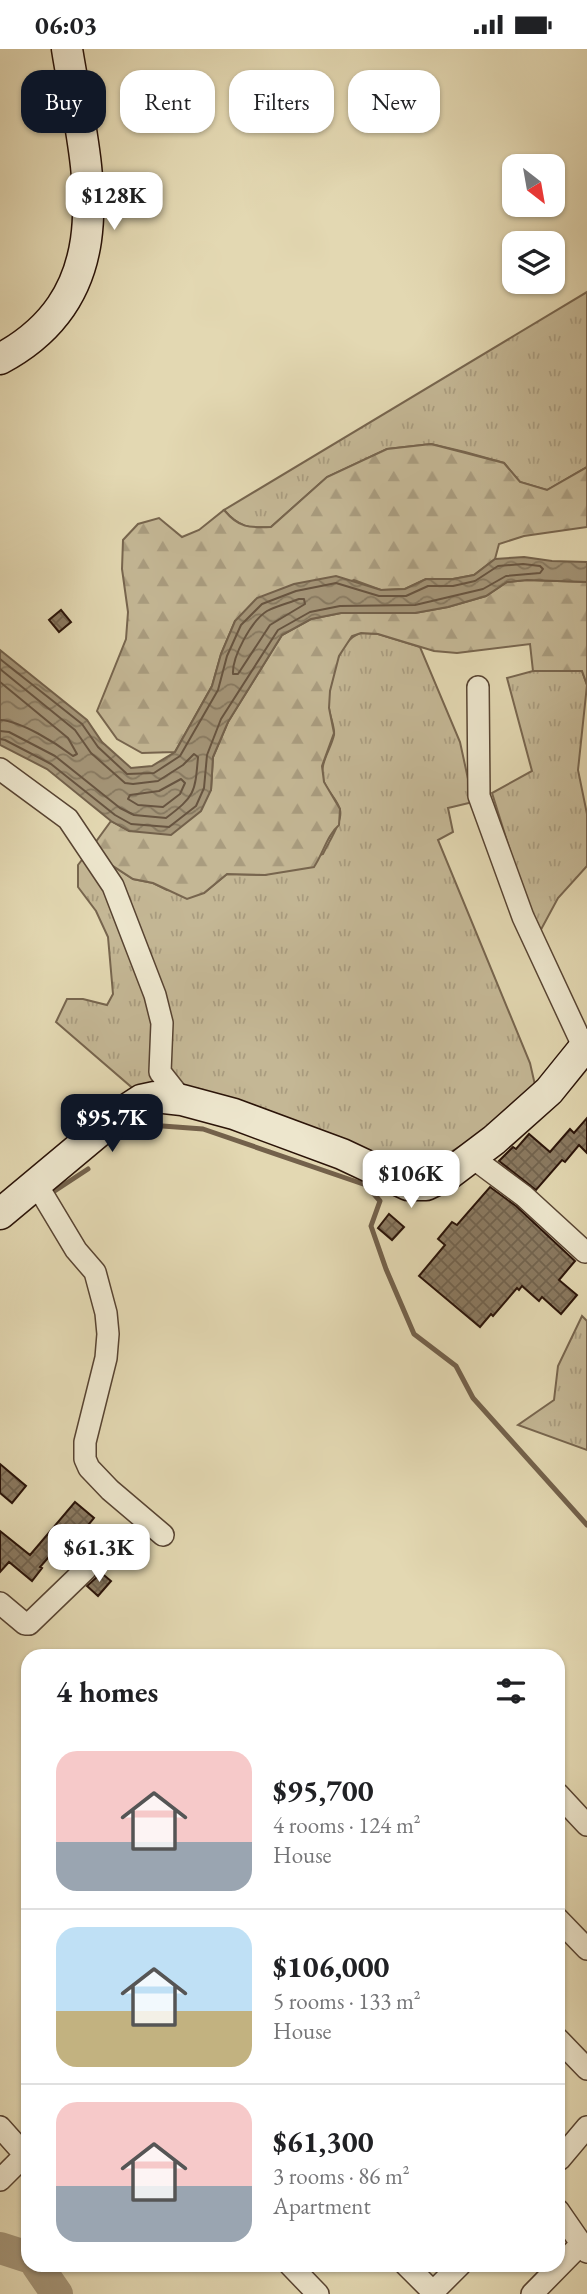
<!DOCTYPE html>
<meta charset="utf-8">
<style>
body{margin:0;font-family:"EB Garamond",serif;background:#f6f6f6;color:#202124;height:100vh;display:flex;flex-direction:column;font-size:26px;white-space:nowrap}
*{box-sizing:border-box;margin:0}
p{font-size:23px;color:#757577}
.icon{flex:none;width:38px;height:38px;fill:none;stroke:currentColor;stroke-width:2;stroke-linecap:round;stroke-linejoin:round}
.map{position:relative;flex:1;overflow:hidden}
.side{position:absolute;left:21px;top:1600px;width:544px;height:623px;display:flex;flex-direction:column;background:#fff;border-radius:21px;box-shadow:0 2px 5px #0004}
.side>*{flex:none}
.banner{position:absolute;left:21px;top:21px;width:546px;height:63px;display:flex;gap:14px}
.needle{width:46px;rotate:149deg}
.fabs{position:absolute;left:502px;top:105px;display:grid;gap:14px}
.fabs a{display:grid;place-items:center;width:63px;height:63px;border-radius:14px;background:#fff;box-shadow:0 2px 5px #0004;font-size:35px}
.price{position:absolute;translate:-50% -60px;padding:0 16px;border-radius:14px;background:#fff;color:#222;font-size:23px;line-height:46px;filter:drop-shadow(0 2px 4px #0008)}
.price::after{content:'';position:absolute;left:50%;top:42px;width:21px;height:16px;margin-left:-10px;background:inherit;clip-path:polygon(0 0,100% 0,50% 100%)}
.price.selected{background:#111827;color:#fff}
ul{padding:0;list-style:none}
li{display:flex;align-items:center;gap:21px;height:175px;padding:0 35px}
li+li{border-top:2px solid #e0e0e0}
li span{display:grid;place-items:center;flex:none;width:196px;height:140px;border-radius:21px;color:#555}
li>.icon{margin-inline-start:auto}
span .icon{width:84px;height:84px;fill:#fffc;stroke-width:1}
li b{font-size:30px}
h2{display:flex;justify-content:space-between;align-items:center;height:84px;padding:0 35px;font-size:30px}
.chip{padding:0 24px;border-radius:21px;background:#fff;box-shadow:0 2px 5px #0004;font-size:24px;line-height:63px}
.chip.selected{background:#111827;color:#fff}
.status{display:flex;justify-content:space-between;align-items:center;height:49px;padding:0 35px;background:#fff;direction:ltr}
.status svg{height:19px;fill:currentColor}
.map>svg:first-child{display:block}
.grass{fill:url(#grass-tufts);stroke:#77654e;stroke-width:2}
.forest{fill:url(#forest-firs);stroke:#77654e;stroke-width:2}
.water{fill:url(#water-waves);stroke:#73614b;stroke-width:2}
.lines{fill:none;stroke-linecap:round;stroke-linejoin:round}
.shore{stroke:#675440;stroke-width:2}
.stream{stroke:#73614b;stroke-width:5}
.river{stroke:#a49578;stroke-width:32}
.building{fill:url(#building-cross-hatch);stroke:#2a1308;stroke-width:2}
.street-casing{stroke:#584432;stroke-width:24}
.secondary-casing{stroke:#2a1308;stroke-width:33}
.street{stroke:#ede6cd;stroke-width:21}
.secondary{stroke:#ede6cd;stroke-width:30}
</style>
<div class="status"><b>06:03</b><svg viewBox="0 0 49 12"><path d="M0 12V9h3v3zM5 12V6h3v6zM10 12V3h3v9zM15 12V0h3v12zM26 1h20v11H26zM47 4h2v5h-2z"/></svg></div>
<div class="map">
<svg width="587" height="2245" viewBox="0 0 587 2245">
<defs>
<pattern id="grass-tufts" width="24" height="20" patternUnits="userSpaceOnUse" patternTransform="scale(1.75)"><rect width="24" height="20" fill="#c4b795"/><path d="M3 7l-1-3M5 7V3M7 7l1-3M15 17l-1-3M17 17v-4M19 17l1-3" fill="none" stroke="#a99c7f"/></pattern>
<pattern id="forest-firs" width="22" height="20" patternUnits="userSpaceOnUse" patternTransform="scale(1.75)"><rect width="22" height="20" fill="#c4b795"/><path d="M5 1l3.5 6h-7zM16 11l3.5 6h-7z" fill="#a99c7f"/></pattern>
<pattern id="water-waves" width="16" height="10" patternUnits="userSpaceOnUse" patternTransform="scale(1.75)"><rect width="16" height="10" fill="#a49578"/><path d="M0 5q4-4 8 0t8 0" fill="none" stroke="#867860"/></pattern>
<pattern id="building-cross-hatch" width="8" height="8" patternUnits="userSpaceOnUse" patternTransform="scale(1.75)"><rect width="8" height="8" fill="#8a7960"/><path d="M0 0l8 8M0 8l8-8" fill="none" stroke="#71624d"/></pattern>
</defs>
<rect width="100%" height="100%" fill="#e3d8b2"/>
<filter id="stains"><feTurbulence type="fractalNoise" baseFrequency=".00286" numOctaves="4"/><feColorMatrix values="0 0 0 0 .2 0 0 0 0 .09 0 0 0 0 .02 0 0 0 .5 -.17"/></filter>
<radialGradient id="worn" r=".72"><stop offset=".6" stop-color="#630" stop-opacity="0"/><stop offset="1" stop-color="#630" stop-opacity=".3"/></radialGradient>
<path class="grass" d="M587,243V418L547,441L520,433L504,414L465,403L431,395L387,400L327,428L271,478C249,479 239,479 224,461Z
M361,584L378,585L420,598L460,693L473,753L448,759L453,783L438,791L530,1014L535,1036L481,1084L443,1108L408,1124L136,1042L56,973L67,950H83L107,956L113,945L108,888L96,862L78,838V816L95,794L110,815L133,830L153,834L167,841L204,844L227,825L265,826L323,805C328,794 343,772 340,761C338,751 327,742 324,733C318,715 330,703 334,686C335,678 330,668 329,659C327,637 337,591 361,584Z
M533,622H582L587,636L578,721L587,765V817L558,849L537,888L492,744L532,722L507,629Z
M582,1267L587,1272V1401L518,1376L554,1351L558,1317Z"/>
<path class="forest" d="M431,395L504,414L520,433L547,441L587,418V478L524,487L499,495L495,510L474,526L453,530H426L405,540L381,541L354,531L235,572L221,605L212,637L175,703L142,704L117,690L97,662L126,590L128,563L122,520L123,491L138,475L159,469L182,488L199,481L224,461C239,479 249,479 271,478L327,428L387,400Z
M527,531L587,533V636L582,622H533L530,595L457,604L434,602L378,585L361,584L352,587L339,607L330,642L329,659L334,684L322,717L324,733L340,760L339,776C327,786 323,805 314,818L265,826L227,825L204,844L187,850L153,834L133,830L110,815L95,794L111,772L130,782L211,741L213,708L228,673L282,586L311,570L341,564H415L448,558L486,547L507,533Z"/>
<path class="water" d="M524,508L552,512L587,513V533L527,531L507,533L486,547L448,558L415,564H341L311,570L282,586L228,673L213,708L211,741L201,762L171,786L129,782L111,772L47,720L0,696V601L87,671L102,693L131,719L152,717L175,703L212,637L221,605L235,572L257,549L294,535L336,527L381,541L405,540L426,530H453L474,526L495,510Z"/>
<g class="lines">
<path class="shore" d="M299,550H304L305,555L270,576L238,625H233C232,608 251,572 267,562C276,557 289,554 299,550Z
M0,610L82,675L98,698L127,725L154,724L180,707L218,641L227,607L241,576L262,555L296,542L336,534L379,547H406L428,537H453L475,532L498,517L523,515L540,517L543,520L540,524L506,527L483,540L415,556L340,557L310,563L278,581L221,670L207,706L204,739L196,757L169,778L131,775L115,766L51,715L5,691L0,690
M0,620L75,681L91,704L125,734L133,735L158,732L183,716L194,705L198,708C195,744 195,747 166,769L134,766L120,759L55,707L9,683L0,682
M0,633L68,689L77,705L73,707C56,694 21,672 0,671
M181,730L185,734L180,745L163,758L138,756L128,750L130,746L159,742Z"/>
<path class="stream" d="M149,1076L203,1080L366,1136L380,1152L371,1177L386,1220L414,1285L456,1317L473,1349L587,1476
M50,1145L88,1120"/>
<path class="river" d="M0,2199L28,2208
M37,2216L57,2245"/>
</g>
<path class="building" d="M61,561L71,573L59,583L49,571Z
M587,1069V1104L579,1096L565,1113L562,1111L536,1141L499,1112L513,1098L516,1100L529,1085L550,1103L570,1080L574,1084Z
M490,1138L516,1157L575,1212L559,1231L577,1246L561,1265L542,1248L539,1252L522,1237L519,1241L517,1239L493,1267L491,1265L480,1278L419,1227L445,1196L438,1190L452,1173L457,1176Z
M389,1165L404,1178L392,1191L378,1179Z
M0,1415L26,1437L12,1454L0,1444Z
M75,1453L94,1469L75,1492L68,1486L40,1518L42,1519L32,1532L9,1513L0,1523V1482L30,1506Z
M99,1522L111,1532L98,1547L87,1537L96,1529Z"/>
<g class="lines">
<g class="street-casing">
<path id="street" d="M478,638L479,747L523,868L584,999
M0,720L68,770L113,837L155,946L162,974L160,1023L182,1051
M473,1109L524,1147L585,1203
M37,1136L76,1201L95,1223L106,1264L108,1285L106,1309L85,1393V1410L89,1419L110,1441L163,1486
M0,1554L25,1575H29L86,1520
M558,1745L587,1776
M558,1870L587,1900
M558,1990L587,2020
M0,2078L25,2106L0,2131
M558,2108L560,2110L587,2078
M558,2161L587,2203
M290,2216L318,2245
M406,2216L433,2243
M431,2245L460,2216
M532,2245L581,2195"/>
</g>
<g class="secondary-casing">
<path id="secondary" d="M0,310C127,242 85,113 67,0
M0,1165L121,1064L141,1051L155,1048L182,1051L234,1065L342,1105L408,1136H426L449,1125L494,1091L549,1042L587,995"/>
</g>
<use href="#street" class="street"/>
<use href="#secondary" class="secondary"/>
</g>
<rect width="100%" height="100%" filter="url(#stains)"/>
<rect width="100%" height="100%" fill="url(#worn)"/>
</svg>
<div class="fabs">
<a><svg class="needle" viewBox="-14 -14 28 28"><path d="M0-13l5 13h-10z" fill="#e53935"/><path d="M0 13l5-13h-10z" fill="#757577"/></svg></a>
<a><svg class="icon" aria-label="layers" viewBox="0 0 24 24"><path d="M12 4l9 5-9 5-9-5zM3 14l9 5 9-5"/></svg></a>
</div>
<b class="price" style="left:114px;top:183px">$128K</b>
<b class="price selected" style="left:112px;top:1105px">$95.7K</b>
<b class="price" style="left:411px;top:1161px">$106K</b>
<b class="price" style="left:99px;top:1535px">$61.3K</b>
<div class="banner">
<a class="chip selected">Buy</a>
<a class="chip">Rent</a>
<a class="chip">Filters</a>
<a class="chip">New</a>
</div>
<section class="side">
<h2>4 homes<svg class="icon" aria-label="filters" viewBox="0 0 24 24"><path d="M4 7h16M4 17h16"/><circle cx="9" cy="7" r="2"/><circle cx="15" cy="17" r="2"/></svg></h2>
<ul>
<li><span style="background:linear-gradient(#f6c9c9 65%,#9aa5b1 0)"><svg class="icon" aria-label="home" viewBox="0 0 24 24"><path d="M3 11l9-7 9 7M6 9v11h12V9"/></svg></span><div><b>$95,700</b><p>4 rooms · 124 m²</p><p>House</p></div></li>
<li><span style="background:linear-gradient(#bfe0f5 60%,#c2b280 0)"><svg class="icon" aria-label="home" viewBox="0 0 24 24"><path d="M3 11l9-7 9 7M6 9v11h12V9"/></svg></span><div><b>$106,000</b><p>5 rooms · 133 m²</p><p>House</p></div></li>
<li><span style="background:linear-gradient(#f6c9c9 60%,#9aa5b1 0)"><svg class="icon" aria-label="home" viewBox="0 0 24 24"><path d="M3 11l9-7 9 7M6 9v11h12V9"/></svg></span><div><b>$61,300</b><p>3 rooms · 86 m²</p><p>Apartment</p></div></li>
</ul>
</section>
</div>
